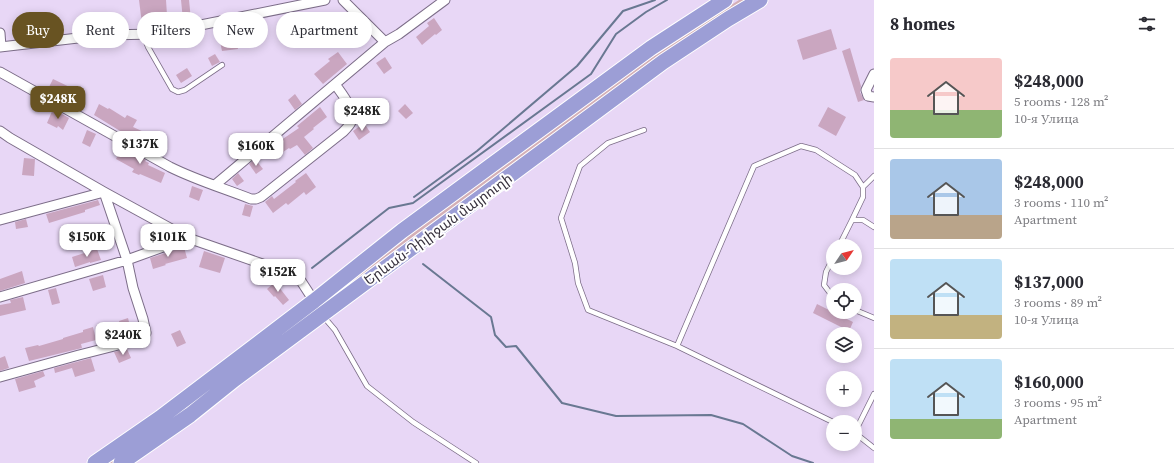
<!DOCTYPE html>
<meta charset="utf-8">
<style>
body{margin:0;font-family:"Source Serif 4","Noto Sans Armenian",serif;background:#f2f2f3;color:#2b2b33;height:100vh;display:flex;flex-direction:column;font-size:15px;white-space:nowrap}
*{box-sizing:border-box;margin:0}
p{font-size:13px;color:#7c7c81}
.icon{flex:none;width:22px;height:22px;fill:none;stroke:currentColor;stroke-width:2;stroke-linecap:round;stroke-linejoin:round}
.map{position:relative;flex:1;overflow:hidden}
.side{display:flex;flex-direction:column;background:#fff;width:300px}
.side>*{flex:none}
.banner{position:absolute;left:12px;top:12px;width:380px;height:36px;display:flex;gap:8px}
.needle{width:26px;rotate:55deg}
.tools{position:absolute;left:826px;top:239px;display:grid;gap:8px}
.tools a{display:grid;place-items:center;width:36px;height:36px;border-radius:50%;background:#fff;box-shadow:0 2px 10px #0003;font-size:20px}
.price{position:absolute;translate:-50% -34px;padding:0 9px;border-radius:8px;background:#fff;color:#222;font-size:13px;line-height:26px;filter:drop-shadow(0 1px 2px #0008)}
.price::after{content:'';position:absolute;left:50%;top:24px;width:12px;height:9px;margin-left:-6px;background:inherit;clip-path:polygon(0 0,100% 0,50% 100%)}
.price.current{background:#685322;color:#fff}
ul{padding:0;list-style:none}
li{display:flex;align-items:center;gap:12px;height:100px;padding:0 16px}
li+li{border-top:1px solid #e1e1e2}
li span{display:grid;place-items:center;flex:none;width:112px;height:80px;border-radius:4px;color:#555}
li>.icon{margin-inline-start:auto}
span .icon{width:48px;height:48px;fill:#fffc;stroke-width:1}
li b{font-size:17px}
h2{display:flex;justify-content:space-between;align-items:center;height:48px;padding:0 16px;font-size:17px}
.pill{padding:0 14px;border-radius:18px;background:#fff;box-shadow:0 2px 10px #0003;font-size:14px;line-height:36px}
.pill.current{background:#685322;color:#fff}
main{display:flex;flex:1;min-height:0}
.map>svg:first-child{display:block}
.green{fill:#d4afb6}
.lines{fill:none;stroke-linecap:round;stroke-linejoin:round}
.stream{stroke:#697892;stroke-width:2}
.building{fill:#caa6c0}
.service-casing{stroke:#7c6d88;stroke-width:6}
.minor-casing{stroke:#7c6d88;stroke-width:11}
.trunk-casing{stroke:#fff;stroke-width:17}
.service{stroke:#fff;stroke-width:4.5}
.minor{stroke:#fff;stroke-width:9}
.trunk{stroke:#9c9ed6;stroke-width:15}
.labels{text-anchor:middle;dominant-baseline:central;stroke-width:4;stroke-linejoin:round;paint-order:stroke}
.street-label{font-size:14px;fill:#39333f;stroke:#fff}
</style>
<main>
<div class="map">
<svg width="874" height="463" viewBox="0 0 874 463">
<rect width="100%" height="100%" fill="#e8d7f6"/>
<path class="green" d="M739,0H751L115,463H105C208,386 311,308 415,231C521,151 627,71 739,0Z"/>
<g class="lines">
<path class="stream" d="M414,197L477,151L577,66L623,11L655,0
M423,264L491,317L495,335L506,347L516,346L562,403L616,416L711,415L743,424L792,456L813,463
M312,268L389,208L413,203L591,74L616,34L646,12L667,0"/>
</g>
<path class="building" d="M139,0H166L167,15L149,17L150,24H142Z
M181,0H189L191,20H183Z
M59,18L60,27H56L57,32L50,33L49,19Z
M434,18L442,30L436,35L435,34L422,45L416,37L429,26L427,23Z
M831,29L837,49L803,60L797,40Z
M235,35L238,49L222,51L219,37Z
M850,48L861,86L860,92L864,100L858,102L842,51Z
M338,52L347,64L323,84L314,74L330,61L328,59Z
M215,54L220,62L212,66L208,58Z
M385,57L392,68L384,74L376,63Z
M187,68L192,76L181,83L176,75Z
M53,79L82,93L75,106L66,101L67,99L48,89Z
M295,94L302,104L295,110L288,100Z
M99,104L108,109L109,108L125,118L127,115L137,120L133,127L144,132L138,142L94,115Z
M405,104L413,113L406,119L398,111Z
M320,107L327,117L313,128L314,129L304,137L313,148L305,155L297,145L290,149L289,148L274,158L268,149L299,128L297,126Z
M828,107L846,117L836,136L818,126Z
M53,109L69,118L63,130L58,126L57,128L47,123Z
M364,123L370,132L359,140L353,131Z
M87,130L96,134L90,147L82,143Z
M122,147L146,160L145,161L149,163L148,165L165,173L161,183L140,174L139,175L132,172L134,169L116,159Z
M24,158L35,159L34,176L22,175Z
M255,159L263,169L256,174L249,164Z
M238,173L244,181L237,186L232,179Z
M306,173L316,187L306,195L304,192L288,205L286,203L273,213L265,202L272,196L274,199L296,182L295,181Z
M192,186L203,190L199,201L189,197Z
M98,200L100,205L85,210V212L49,223L46,214Z
M245,204L253,206L250,217L242,215Z
M26,219L28,227L16,229L15,222Z
M184,247L187,258L165,264L166,265L153,269L150,258Z
M97,249L101,260L90,263V262L75,267L72,257Z
M204,251L225,258L220,273L199,267Z
M22,271L25,283L0,291V279Z
M103,275L106,287L93,291L89,279Z
M275,282L289,300L283,305L275,296L274,297L267,289Z
M56,288L60,303L52,305L48,290Z
M23,297L26,310L0,316V305L11,303L10,300Z
M817,304L853,322L849,331L813,313Z
M128,318L131,330L122,333L119,321Z
M93,327L96,340L81,344L82,348L29,361L25,348L38,345L39,346L63,339V338L83,332V330Z
M180,330L186,343L177,347L171,334Z
M127,349L131,358L119,363L114,352Z
M5,356L9,368L0,371V358Z
M91,358L95,371L75,377L72,368L55,373L54,368Z
M43,371L45,376L34,381L36,387L19,392L15,379Z"/>
<g class="lines">
<g class="service-casing">
<path id="service" d="M143,34L148,47L172,89L178,92L185,90L222,65
M644,130L608,143L580,166L561,218L575,263L578,283L588,310L677,346L833,422
M863,187L874,176
M839,246L852,220H863L874,227
M833,258L826,272L824,285L833,297
M855,310L874,318
M323,316L335,330L367,386L413,422L476,463
M677,346L754,166L801,146L816,150L855,175L863,187V197L852,220
M855,432L874,394
M855,433L874,448"/>
</g>
<g class="minor-casing">
<path id="minor" d="M343,0L385,42
M0,33L1,47
M0,47L104,35L156,34L325,0
M0,72L170,167C196,180 223,188 251,199H256L261,197L343,132C346,129 350,125 351,122C356,110 341,93 335,84
M874,74L866,90L868,96L874,97
M0,131L10,138L104,192L188,238L277,269L301,281L314,301
M215,185L385,42L399,34L445,0
M0,220L104,192L127,260L133,288L143,319L146,333L142,339L79,355L0,377
M0,297L127,260L188,238"/>
</g>
<g class="trunk-casing">
<path id="trunk" d="M95,463L160,418L314,301L402,231L651,48L725,0
M121,463L190,415L235,379L663,62L728,19L760,0"/>
</g>
<use href="#service" class="service"/>
<use href="#minor" class="minor"/>
<use href="#trunk" class="trunk"/>
</g>
<g class="labels">
<g class="street-label">
<text transform="translate(438 229) rotate(-36)">Երևան-Դիլիջան մայրուղի</text>
</g>
</g>
</svg>
<div class="tools">
<a><svg class="needle" viewBox="-14 -14 28 28"><path d="M0-13l5 13h-10z" fill="#e53935"/><path d="M0 13l5-13h-10z" fill="#7c7c81"/></svg></a>
<a><svg class="icon" aria-label="locate" viewBox="0 0 24 24"><circle cx="12" cy="12" r="6"/><path d="M12 2v4M12 18v4M2 12h4M18 12h4"/></svg></a>
<a><svg class="icon" aria-label="layers" viewBox="0 0 24 24"><path d="M12 4l9 5-9 5-9-5zM3 14l9 5 9-5"/></svg></a>
<a>+</a>
<a>−</a>
</div>
<b class="price current" style="left:58px;top:120px">$248K</b>
<b class="price" style="left:362px;top:132px">$248K</b>
<b class="price" style="left:140px;top:165px">$137K</b>
<b class="price" style="left:256px;top:167px">$160K</b>
<b class="price" style="left:87px;top:258px">$150K</b>
<b class="price" style="left:168px;top:258px">$101K</b>
<b class="price" style="left:278px;top:293px">$152K</b>
<b class="price" style="left:123px;top:356px">$240K</b>
<div class="banner">
<a class="pill current">Buy</a>
<a class="pill">Rent</a>
<a class="pill">Filters</a>
<a class="pill">New</a>
<a class="pill">Apartment</a>
</div>
</div>
<section class="side">
<h2>8 homes<svg class="icon" aria-label="filters" viewBox="0 0 24 24"><path d="M4 7h16M4 17h16"/><circle cx="9" cy="7" r="2"/><circle cx="15" cy="17" r="2"/></svg></h2>
<ul>
<li><span style="background:linear-gradient(#f6c9c9 65%,#8fb573 0)"><svg class="icon" aria-label="home" viewBox="0 0 24 24"><path d="M3 11l9-7 9 7M6 9v11h12V9"/></svg></span><div><b>$248,000</b><p>5 rooms · 128 m²</p><p>10-я Улица</p></div></li>
<li><span style="background:linear-gradient(#a9c7e8 70%,#b9a48a 0)"><svg class="icon" aria-label="home" viewBox="0 0 24 24"><path d="M3 11l9-7 9 7M6 9v11h12V9"/></svg></span><div><b>$248,000</b><p>3 rooms · 110 m²</p><p>Apartment</p></div></li>
<li><span style="background:linear-gradient(#bfe0f5 70%,#c2b280 0)"><svg class="icon" aria-label="home" viewBox="0 0 24 24"><path d="M3 11l9-7 9 7M6 9v11h12V9"/></svg></span><div><b>$137,000</b><p>3 rooms · 89 m²</p><p>10-я Улица</p></div></li>
<li><span style="background:linear-gradient(#bfe0f5 75%,#8fb573 0)"><svg class="icon" aria-label="home" viewBox="0 0 24 24"><path d="M3 11l9-7 9 7M6 9v11h12V9"/></svg></span><div><b>$160,000</b><p>3 rooms · 95 m²</p><p>Apartment</p></div></li>
</ul>
</section>
</main>
